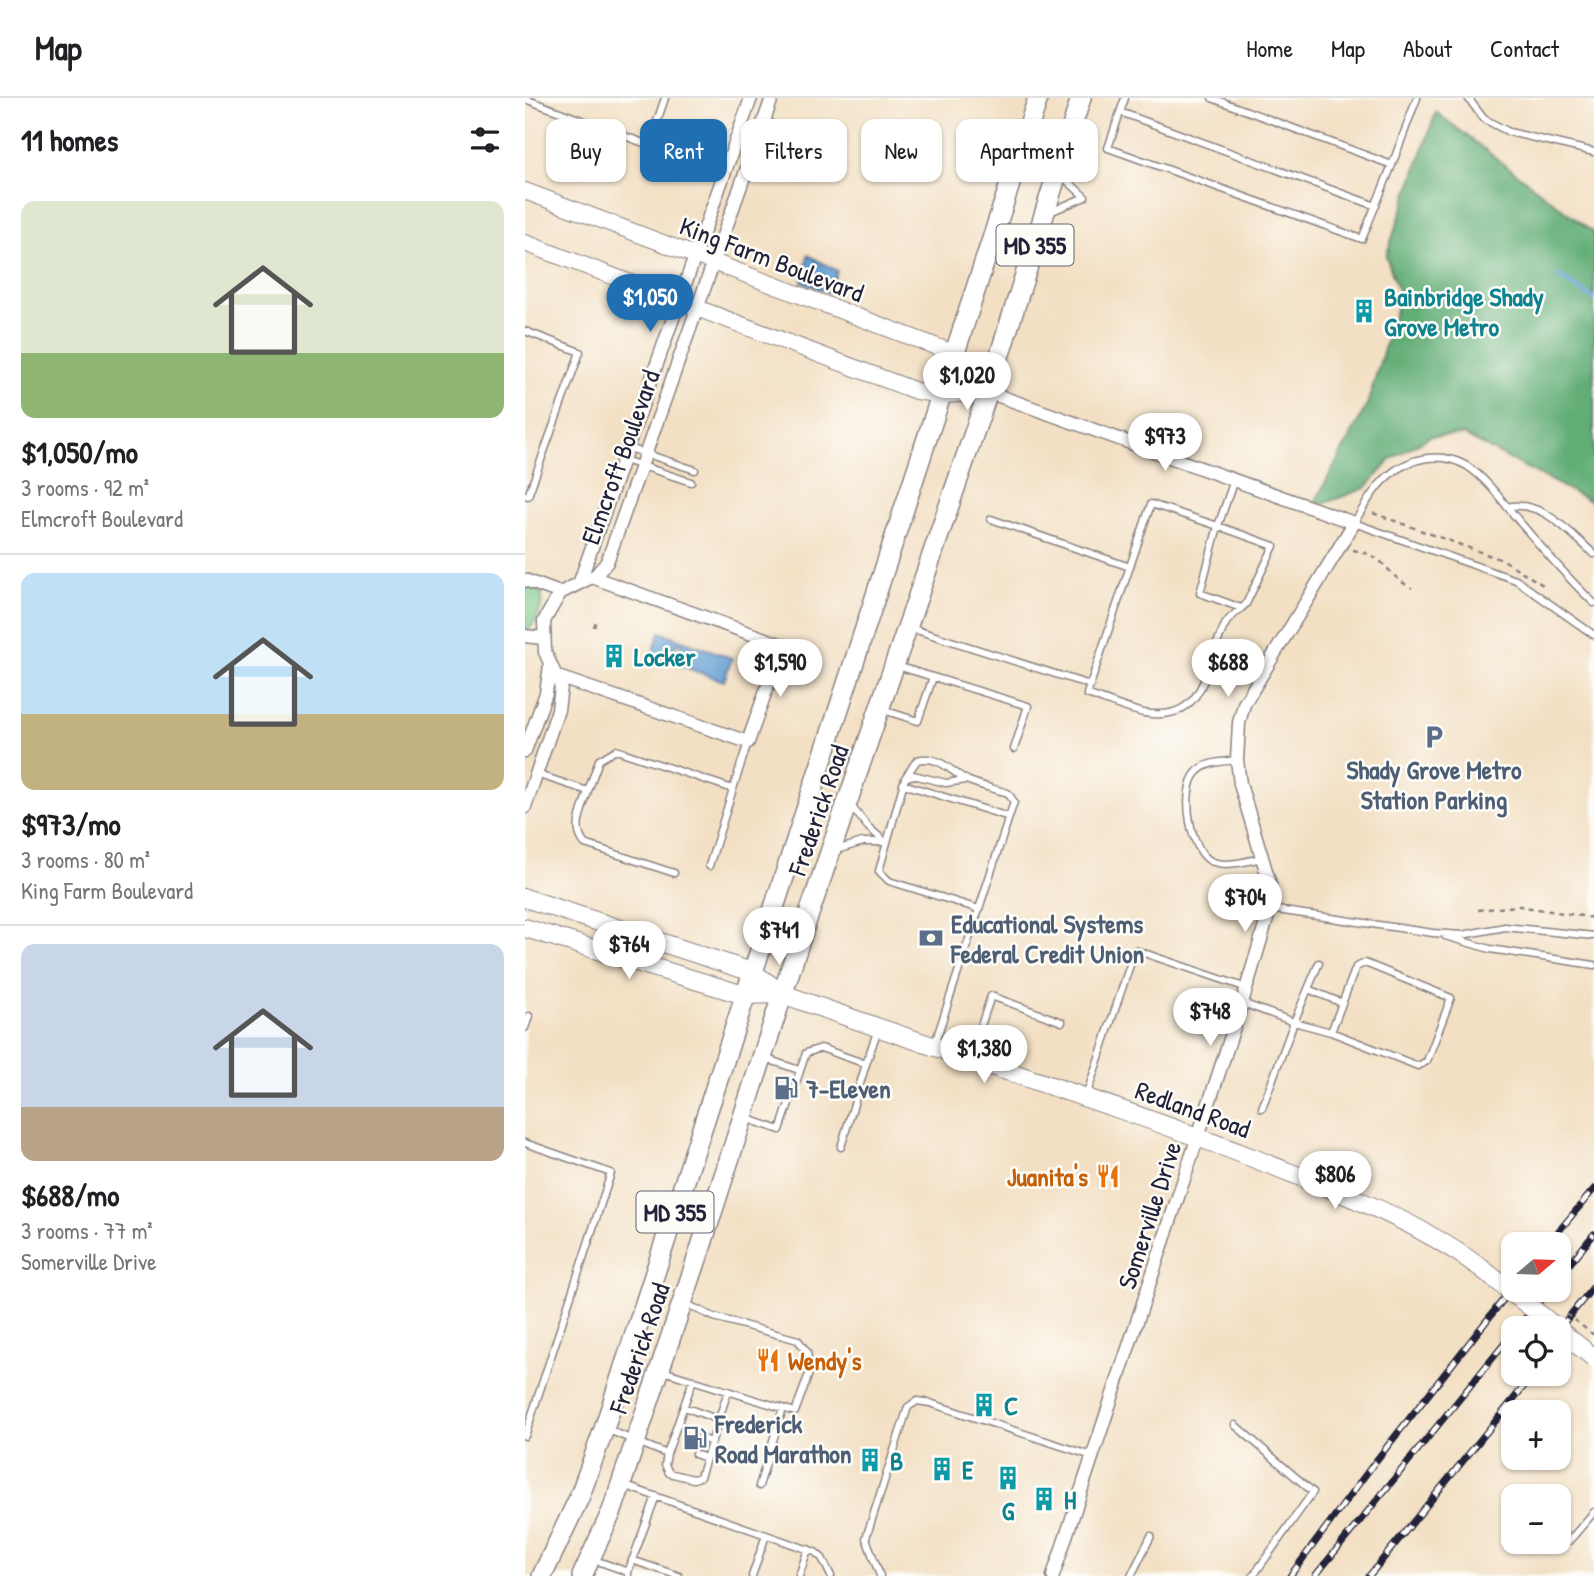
<!DOCTYPE html>
<meta charset="utf-8">
<style>
body{margin:0;font-family:"Patrick Hand",sans-serif;background:#f6f6f6;color:#202124;height:100vh;display:flex;flex-direction:column;font-size:26px;white-space:nowrap}
*{box-sizing:border-box;margin:0}
p{font-size:23px;color:#757577}
.icon{flex:none;width:38px;height:38px;fill:none;stroke:currentColor;stroke-width:2;stroke-linecap:round;stroke-linejoin:round}
.map{position:relative;flex:1;overflow:hidden}
.drawer{display:flex;flex-direction:column;background:#fff;width:525px}
.drawer>*{flex:none}
.banner{position:absolute;left:21px;top:21px;width:665px;height:63px;display:flex;gap:14px}
.needle{width:46px;rotate:71deg}
.controls{position:absolute;left:976px;top:1134px;display:grid;gap:14px}
.controls a{display:grid;place-items:center;width:70px;height:70px;border-radius:14px;background:#fff;box-shadow:0 2px 5px #0004;font-size:35px}
.price{position:absolute;translate:-50% -60px;padding:0 16px;border-radius:24px;background:#fff;color:#222;font-size:23px;line-height:46px;filter:drop-shadow(0 2px 4px #0008)}
.price::after{content:'';position:absolute;left:50%;top:42px;width:21px;height:16px;margin-left:-10px;background:inherit;clip-path:polygon(0 0,100% 0,50% 100%)}
.price.on{background:#1f6fb2;color:#fff}
ul{padding:0;list-style:none}
li{display:grid;align-content:center;gap:14px;height:371px;padding:0 21px}
li+li{border-top:2px solid #e0e0e0}
li span{display:grid;place-items:center;height:217px;border-radius:14px;color:#555}
li>.icon{margin-inline-start:auto}
span .icon{width:126px;height:126px;fill:#fffc;stroke-width:1}
li b{font-size:30px}
h2{display:flex;justify-content:space-between;align-items:center;height:84px;padding:0 21px;font-size:30px}
.tag{padding:0 24px;border-radius:14px;background:#fff;box-shadow:0 2px 5px #0004;font-size:24px;line-height:63px}
.tag.on{background:#1f6fb2;color:#fff}
header{display:flex;align-items:center;gap:42px;box-sizing:border-box;height:98px;padding:0 35px;background:#fff;border-bottom:2px solid #e0e0e0}
header strong{font-size:33px}
nav{display:flex;gap:38px;margin-inline-start:auto;font-size:24px}
main{display:flex;flex:1;min-height:0}
.map>svg:first-child{display:block}
.green{fill:#7bca8b;stroke:#4e7663;stroke-width:2}
.forest{fill:#64ae77;stroke:#436859;stroke-width:2}
.water{fill:#639fd3;stroke:#426087;stroke-width:2}
.lines{fill:none;stroke-linecap:round;stroke-linejoin:round}
.stream{stroke:#639fd3;stroke-width:4.5}
.service-casing{stroke:#8a8180;stroke-width:9}
.minor-casing{stroke:#8a8180;stroke-width:15}
.tertiary-casing{stroke:#8a8180;stroke-width:18}
.secondary-casing{stroke:#8a8180;stroke-width:20}
.primary-casing{stroke:#8a8180;stroke-width:22}
.path{stroke:#8a8180;stroke-width:2.5;stroke-dasharray:5 5;stroke-linecap:butt}
.service{stroke:#fff;stroke-width:6}
.minor{stroke:#fff;stroke-width:12}
.tertiary{stroke:#fff;stroke-width:16}
.secondary{stroke:#fff;stroke-width:18}
.primary{stroke:#fff;stroke-width:19}
.rail-casing{stroke:#22223b;stroke-width:7}
.rail{stroke:#fdfcf7;stroke-width:4.5;stroke-dasharray:13;stroke-linecap:butt}
.secondary-bridge-casing{stroke:#8a8180;stroke-width:20;stroke-linecap:butt}
.path-bridge{stroke:#8a8180;stroke-width:2.5;stroke-dasharray:5 5;stroke-linecap:butt}
.secondary-bridge{stroke:#fff;stroke-width:18}
.labels{text-anchor:middle;dominant-baseline:central;stroke-width:5;stroke-linejoin:round;paint-order:stroke}
.shield{fill:#fdfcf7;stroke:#646373;stroke-width:2}
.shield-label{font-size:24px;font-weight:bold;fill:#22223b}
.street-label{font-size:26px;fill:#22223b;stroke:#fdfcf7}
.culture-label{font-size:26px;font-weight:bold;fill:#0d838f;stroke:#fdfcf7;text-anchor:start}
.service-label{font-size:26px;font-weight:bold;fill:#4e5e75;stroke:#fdfcf7;text-anchor:start}
.food-label{font-size:26px;font-weight:bold;fill:#c56008;stroke:#fdfcf7;text-anchor:end}
</style>
<header>
<strong>Map</strong>
<nav><a>Home</a><a>Map</a><a>About</a><a>Contact</a></nav>
</header>
<main>
<section class="drawer">
<h2>11 homes<svg class="icon" aria-label="filters" viewBox="0 0 24 24"><path d="M4 7h16M4 17h16"/><circle cx="9" cy="7" r="2"/><circle cx="15" cy="17" r="2"/></svg></h2>
<ul>
<li><span style="background:linear-gradient(#dfe7d0 70%,#8fb573 0)"><svg class="icon" aria-label="home" viewBox="0 0 24 24"><path d="M3 11l9-7 9 7M6 9v11h12V9"/></svg></span><div><b>$1,050/mo</b><p>3 rooms · 92 m²</p><p>Elmcroft Boulevard</p></div></li>
<li><span style="background:linear-gradient(#bfe0f5 65%,#c2b280 0)"><svg class="icon" aria-label="home" viewBox="0 0 24 24"><path d="M3 11l9-7 9 7M6 9v11h12V9"/></svg></span><div><b>$973/mo</b><p>3 rooms · 80 m²</p><p>King Farm Boulevard</p></div></li>
<li><span style="background:linear-gradient(#c9d6e8 75%,#b9a48a 0)"><svg class="icon" aria-label="home" viewBox="0 0 24 24"><path d="M3 11l9-7 9 7M6 9v11h12V9"/></svg></span><div><b>$688/mo</b><p>3 rooms · 77 m²</p><p>Somerville Drive</p></div></li>
</ul>
</section>
<div class="map">
<svg width="1069" height="1478" viewBox="0 0 1069 1478">
<rect width="100%" height="100%" fill="#fdfcf7"/>
<filter id="ink" filterUnits="userSpaceOnUse"><feTurbulence type="fractalNoise" baseFrequency=".0143" numOctaves="2"/><feDisplacementMap in="SourceGraphic" scale="14" xChannelSelector="R" yChannelSelector="G"/><feConvolveMatrix kernelMatrix="1 2 1 2 8 2 1 2 1" color-interpolation-filters="sRGB"/></filter>
<filter id="wash" filterUnits="userSpaceOnUse"><feTurbulence type="fractalNoise" baseFrequency=".00686" numOctaves="4" result="noise"/><feDisplacementMap in="SourceGraphic" scale="28" xChannelSelector="R" yChannelSelector="G"/><feGaussianBlur stdDeviation="1.57" result="paint"/><feColorMatrix in="noise" values="0 0 0 0 0 0 0 0 0 0 0 0 0 0 0 0 0 1.4 0 .05"/><feComposite in="paint" operator="in"/></filter>
<g filter="url(#wash)">
<rect width="100%" height="100%" fill="#f3e0c4"/>
<path class="green" d="M0,487L16,494C20,504 11,526 3,532H0Z"/>
<path class="forest" d="M911,14L1069,135V405L938,337L906,338L865,362L841,390L787,410L842,307L875,198L861,158Z"/>
<path class="water" d="M283,157L312,173L304,195L277,184Z
M135,534L207,560L199,583L150,566L157,547L152,545L145,565L127,558Z"/>
<g class="lines">
<path class="stream" d="M1033,178L1069,201"/>
</g>
</g>
<g filter="url(#ink)">
<g class="lines">
<g class="service-casing">
<path id="service" d="M600,0L583,50L837,141L867,67
M687,0L867,67L892,0
M943,0L959,21L984,34L1069,54
M0,1L124,47L140,0
M595,14L851,108
M242,21L252,33L284,45
M231,46L249,45L281,56
M525,114L560,99L535,76
M0,233L55,254L3,398L0,397
M104,350L170,372
M99,362L166,384
M982,409C1017,401 1045,435 1069,456
M466,421L605,469
M1069,505C1041,479 1018,451 993,422C978,404 962,381 942,368C916,353 885,359 863,378C849,390 839,409 829,425L991,482L1069,537
M385,530L565,587L626,406L693,428L709,382
M372,568L503,608L489,651
M565,587L562,596C580,602 600,611 619,615C684,626 679,564 701,525C706,518 715,512 721,506L749,448L693,428L675,495L716,510
M358,612L393,623L408,579
M712,662C697,664 682,663 671,675C655,693 665,756 688,764C703,769 722,763 737,760
M11,676L63,693L74,662L91,652L208,691L184,768
M380,680L388,677L421,685L441,682
M378,686L484,719
M208,691L223,644
M63,693C58,712 46,730 60,746L149,775
M326,708L343,729L359,743
M311,752L338,744H360
M745,811L908,835L937,837L980,829L1069,838
M920,838L965,851L1069,867
M794,865L783,891L817,905
M783,891L769,924L806,934L893,968L902,963L926,900L840,865L831,869L806,934
M717,905L769,924L737,1010
M0,930L4,918
M409,948L484,719L489,704L483,695C470,691 456,688 444,683C426,675 415,656 392,662L380,680L354,773L364,783L454,811
M239,960L274,972
M445,960L466,898L537,924
M561,998L610,852L722,890
M220,1020L255,1032L281,955L296,950L341,966L353,931
M0,1045L86,1075L0,1338
M316,1049L341,966
M138,1273L270,1314L285,1273L282,1254L273,1242L189,1219L159,1205
M159,1309L194,1322
M710,1327L788,1394L728,1478
M81,1331L142,1356L140,1367L144,1375L168,1381L175,1379L203,1293
M175,1340L187,1344
M142,1356L168,1282
M170,1356L181,1360
M98,1387L290,1454L297,1460L306,1478
M234,1388L258,1310
M1044,1443L1069,1414
M67,1461L103,1474V1477
M107,1462L154,1478
M103,1474L131,1398
M227,1478L241,1437
M274,1478L283,1451
M355,1478L341,1440L383,1309L392,1303L405,1305L567,1358
M606,1478L626,1438"/>
</g>
<g class="minor-casing">
<path id="minor" d="M463,294L829,425L719,606L714,625L712,662L715,686L745,786V811L716,908L528,1478
M0,482L35,495
M55,483L226,0
M0,538L17,540
M33,579L223,644L257,547L67,479
M0,653L21,595L25,567
M0,709L33,612L36,589L20,554L19,523L35,495L71,477L82,464L247,0"/>
</g>
<g class="tertiary-casing">
<path id="tertiary" d="M0,93L431,256L463,294
M0,145L391,293L418,297L463,294"/>
</g>
<g class="secondary-casing">
<path id="secondary" d="M0,800L227,874L258,896C414,953 573,1000 728,1060C810,1093 883,1117 956,1170
M0,830L219,897L258,896"/>
</g>
<g class="primary-casing">
<path id="primary" d="M17,1478L54,1400L79,1331L513,0
M57,1478L87,1413L175,1152L274,845L463,294L556,0"/>
</g>
<path class="path" d="M397,279L402,262
M848,415L980,463L1021,489
M828,452C863,458 859,476 887,490
M69,529L71,523
M953,812L994,808L1069,820"/>
<use href="#service" class="service"/>
<use href="#minor" class="minor"/>
<use href="#tertiary" class="tertiary"/>
<use href="#secondary" class="secondary"/>
<use href="#primary" class="primary"/>
<g class="rail-casing">
<path id="rail" d="M1023,1146L1069,1091
M1034,1179L1069,1136
M992,1230L1024,1192
M1034,1231L1069,1188
M765,1478L850,1364L989,1188
M790,1478L989,1234
M844,1478L1009,1276"/>
</g>
<use href="#rail" class="rail"/>
<g class="secondary-bridge-casing">
<path id="secondary-bridge" d="M956,1170L1032,1230
M1034,1232L1069,1260"/>
</g>
<path class="path-bridge" d="M1041,1216L1069,1237"/>
<use href="#secondary-bridge" class="secondary-bridge"/>
</g>
</g>
<defs>
<g id="building-bare" transform="scale(1.89)"><path d="M-4-6H4V6H1V3H-1V6H-4ZM-2.5-4.3h1.7v1.8h-1.7ZM.8-4.3h1.7v1.8H.8ZM-2.5-1h1.7V.8h-1.7ZM.8-1h1.7V.8H.8Z" fill="#0f9aa8" stroke="#fdfcf7" stroke-width="2.5" paint-order="stroke"/></g>
<g id="parking-bare" transform="scale(1.89)"><path d="M-3.5-5.5H1a3.5 3.5 0 0 1 0 7H-1V5.5H-3.5ZM-1-3.4V-.6H.8a1.4 1.4 0 0 0 0-2.8Z" fill="#5c6f8a" stroke="#fdfcf7" stroke-width="2.5" paint-order="stroke"/></g>
<g id="bank-bare" transform="scale(1.89)"><path d="M-6-4H6V4H-6ZM0-2.3a2.3 2.3 0 1 0 0 4.6a2.3 2.3 0 1 0 0-4.6Z" fill="#5c6f8a" stroke="#fdfcf7" stroke-width="2.5" paint-order="stroke"/></g>
<g id="fuel-bare" transform="scale(1.89)"><path d="M-5.5-6h7V0h2V4h1.3V-2.5L3-4.5l.8-.8L6-3V5H2.5V1h-1V6h-7ZM-4.2-4.7v3.2H.2V-4.7Z" fill="#5c6f8a" stroke="#fdfcf7" stroke-width="2.5" paint-order="stroke"/></g>
<g id="restaurant-bare" transform="scale(1.89)"><path d="M-5-6h1v4h1v-4h1v4h1v-4h1v5L-1.5 .5V6h-2V.5L-5-1ZM5-6V6H3V1.5H1.5Q1.5-4 5-6Z" fill="#e8710a" stroke="#fdfcf7" stroke-width="2.5" paint-order="stroke"/></g>
</defs>
<g fill-rule="evenodd">
<use href="#building-bare" x="839" y="213"/>
<use href="#building-bare" x="89" y="558"/>
<use href="#parking-bare" x="909" y="639"/>
<use href="#bank-bare" x="406" y="840"/>
<use href="#fuel-bare" x="261" y="990"/>
<use href="#restaurant-bare" x="583" y="1078"/>
<use href="#restaurant-bare" x="243" y="1262"/>
<use href="#building-bare" x="459" y="1307"/>
<use href="#fuel-bare" x="170" y="1340"/>
<use href="#building-bare" x="345" y="1362"/>
<use href="#building-bare" x="417" y="1371"/>
<use href="#building-bare" x="483" y="1380"/>
<use href="#building-bare" x="519" y="1401"/>
</g>
<g class="labels">
<g class="shield">
<rect x="471.5" y="126.5" width="77" height="41" rx="5"/>
<rect x="111.5" y="1093.5" width="77" height="41" rx="5"/>
</g>
<g class="shield-label">
<text x="510" y="147">MD 355</text>
<text x="150" y="1114">MD 355</text>
</g>
<g class="street-label">
<text transform="translate(247 161) rotate(21)">King Farm Boulevard</text>
<text transform="translate(95 359) rotate(-70)">Elmcroft Boulevard</text>
<text transform="translate(293 712) rotate(-71)">Frederick Road</text>
<text transform="translate(668 1011) rotate(20)">Redland Road</text>
<text transform="translate(624 1117) rotate(-72)">Somerville Drive</text>
<text transform="translate(114 1250) rotate(-71)">Frederick Road</text>
</g>
<g class="culture-label">
<text x="859" y="198">Bainbridge Shady<tspan x="859" dy="30">Grove Metro</tspan></text>
<text x="109" y="558">Locker</text>
<text x="479" y="1307">C</text>
<text x="365" y="1362">B</text>
<text x="437" y="1371">E</text>
<text x="539" y="1401">H</text>
<text x="483" y="1412" text-anchor="middle">G</text>
</g>
<g class="service-label">
<text x="909" y="671" text-anchor="middle">Shady Grove Metro<tspan x="909" dy="30">Station Parking</tspan></text>
<text x="426" y="825">Educational Systems<tspan x="426" dy="30">Federal Credit Union</tspan></text>
<text x="281" y="990">7-Eleven</text>
<text x="190" y="1325">Frederick<tspan x="190" dy="30">Road Marathon</tspan></text>
</g>
<g class="food-label">
<text x="563" y="1078">Juanita's</text>
<text x="263" y="1262" text-anchor="start">Wendy's</text>
</g>
</g>
</svg>
<div class="controls">
<a><svg class="needle" viewBox="-14 -14 28 28"><path d="M0-13l5 13h-10z" fill="#e53935"/><path d="M0 13l5-13h-10z" fill="#757577"/></svg></a>
<a><svg class="icon" aria-label="locate" viewBox="0 0 24 24"><circle cx="12" cy="12" r="6"/><path d="M12 2v4M12 18v4M2 12h4M18 12h4"/></svg></a>
<a>+</a>
<a>−</a>
</div>
<b class="price on" style="left:125px;top:236px">$1,050</b>
<b class="price" style="left:442px;top:314px">$1,020</b>
<b class="price" style="left:640px;top:375px">$973</b>
<b class="price" style="left:255px;top:601px">$1,590</b>
<b class="price" style="left:703px;top:601px">$688</b>
<b class="price" style="left:720px;top:836px">$704</b>
<b class="price" style="left:254px;top:869px">$741</b>
<b class="price" style="left:104px;top:883px">$764</b>
<b class="price" style="left:685px;top:950px">$748</b>
<b class="price" style="left:459px;top:987px">$1,380</b>
<b class="price" style="left:810px;top:1113px">$806</b>
<div class="banner">
<a class="tag">Buy</a>
<a class="tag on">Rent</a>
<a class="tag">Filters</a>
<a class="tag">New</a>
<a class="tag">Apartment</a>
</div>
</div>
</main>
